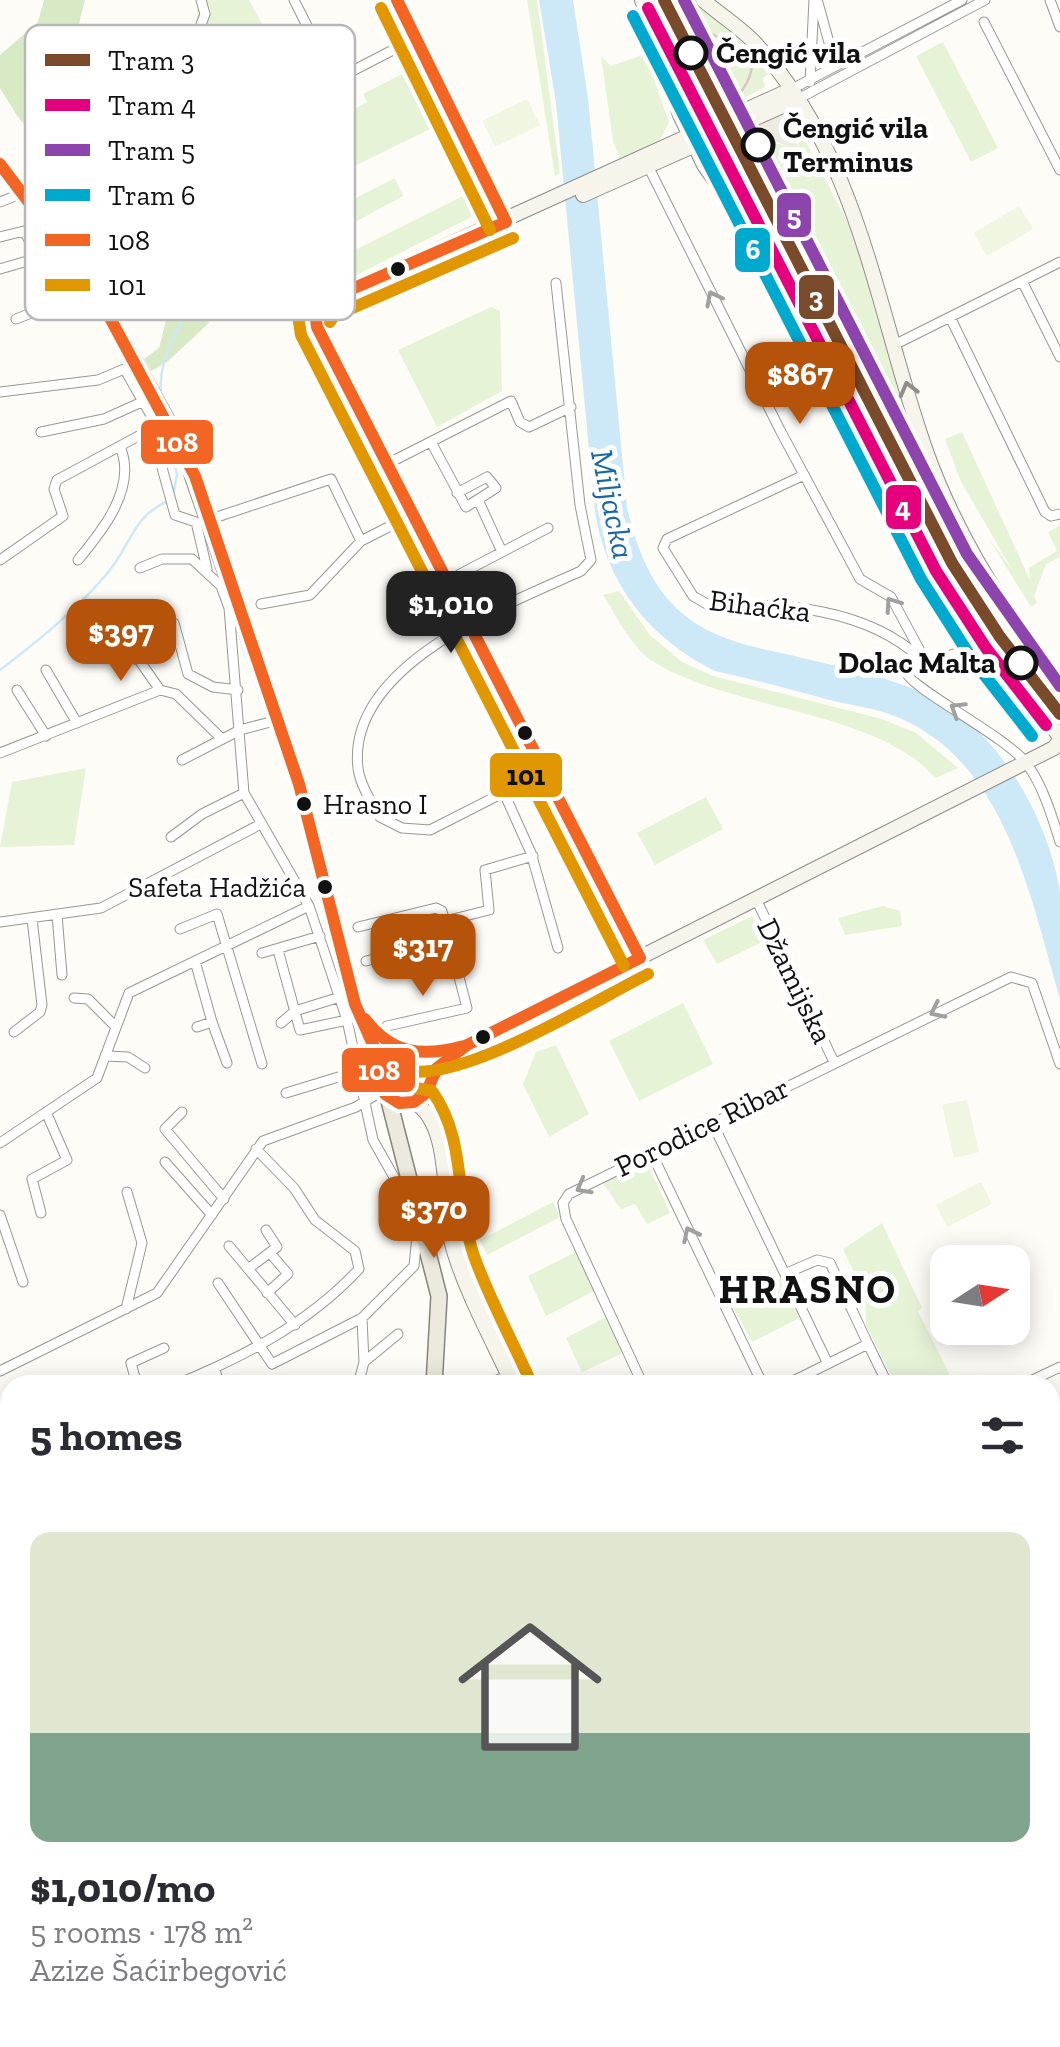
<!DOCTYPE html>
<meta charset="utf-8">
<style>
body{margin:0;font-family:"Zilla Slab",serif;background:#f7f7f7;color:#2b2b33;height:100vh;display:flex;flex-direction:column;font-size:38px;white-space:nowrap}
*{box-sizing:border-box;margin:0}
p{font-size:32px;color:#7c7c81}
.icon{flex:none;width:55px;height:55px;fill:none;stroke:currentColor;stroke-width:2;stroke-linecap:round;stroke-linejoin:round}
.map{position:relative;flex:1;overflow:hidden}
.panel{position:absolute;left:0px;top:1375px;width:1060px;height:672px;display:flex;flex-direction:column;background:#fff;border-radius:30px 30px 0 0;box-shadow:0 5px 25px #0003}
.panel>*{flex:none}
.needle{width:65px;rotate:78deg}
.tools{position:absolute;left:930px;top:1245px;display:grid;gap:20px}
.tools a{display:grid;place-items:center;width:100px;height:100px;border-radius:20px;background:#fff;box-shadow:0 5px 25px #0003;font-size:50px}
.price{position:absolute;translate:-50% -85px;padding:0 22px;border-radius:20px;background:#b45309;color:#fff;font-size:32px;line-height:65px;filter:drop-shadow(0 2px 5px #0008)}
.price::after{content:'';position:absolute;left:50%;top:60px;width:30px;height:22px;margin-left:-15px;background:inherit;clip-path:polygon(0 0,100% 0,50% 100%)}
.price.selected{background:#222;color:#fff}
ul{padding:0;list-style:none}
li{display:grid;align-content:center;gap:20px;height:530px;padding:0 30px}
li+li{border-top:2px solid #e1e1e2}
li span{display:grid;place-items:center;height:310px;border-radius:20px;color:#555}
li>.icon{margin-inline-start:auto}
span .icon{width:180px;height:180px;fill:#fffc;stroke-width:1}
li b{font-size:42px}
h2{display:flex;justify-content:space-between;align-items:center;height:120px;padding:0 30px;font-size:42px}
.map>svg:first-child{display:block}
.green{fill:#e7f3d7}
.forest{fill:#d8eac5}
.pitch{fill:#f0f6e1}
.plaza{fill:#edebe2}
.water{fill:#cde8f7}
.lines{fill:none;stroke-linecap:round;stroke-linejoin:round}
.stream{stroke:#cde8f7;stroke-width:2.5}
.canal{stroke:#cde8f7;stroke-width:9}
.street-casing{stroke:#979795;stroke-width:11}
.secondary-casing{stroke:#8e8d8b;stroke-width:16}
.primary-casing{stroke:#858482;stroke-width:18}
.street{stroke:#fffffe;stroke-width:9}
.secondary{stroke:#f6f4eb;stroke-width:14}
.primary{stroke:#ede9dc;stroke-width:15}
.tram{stroke:#d9c6c7;stroke-width:2.5}
.bus-1-casing{stroke:#fff;stroke-width:20}
.bus-2-casing{stroke:#fff;stroke-width:20}
.bus-1{stroke:#f26522;stroke-width:12}
.bus-2{stroke:#e09702;stroke-width:12}
.tram-1-casing{stroke:#fff;stroke-width:20}
.tram-2-casing{stroke:#fff;stroke-width:20}
.tram-3-casing{stroke:#fff;stroke-width:20}
.tram-4-casing{stroke:#fff;stroke-width:20}
.tram-1{stroke:#7a4b2a;stroke-width:12}
.tram-2{stroke:#e5007d;stroke-width:12}
.tram-3{stroke:#8e44ad;stroke-width:12}
.tram-4{stroke:#00a9ce;stroke-width:12}
.oneway{stroke:#a0a09f}
.oneway2{stroke:#8f8e89}
.stop-dot{fill:#fff;stroke:#111;stroke-width:5}
.bus-dot{fill:#111;stroke:#fff;stroke-width:4}
.labels{text-anchor:middle;dominant-baseline:central;stroke-width:10;stroke-linejoin:round;paint-order:stroke}
.bus-label{font-size:28px;fill:#111;stroke:#fff;text-anchor:start}
.stop-label{font-size:30px;font-weight:bold;fill:#111;stroke:#fff;text-anchor:start}
.street-label{font-size:30px;fill:#111;stroke:#fff}
.water-label{font-size:32px;font-style:italic;fill:#1768a6;stroke:#fff}
.district-label{font-size:40px;font-weight:bold;letter-spacing:2.5px;fill:#111;stroke:#fff}
.key{fill:#fff;stroke:#b8b8b8;stroke-width:2.5}
.key-label{font-size:28px;fill:#111}
.line-badge{stroke:#fff;stroke-width:4}
.badge-label{font-size:28px;text-anchor:middle;font-weight:bold;fill:#fff}
.pale-badge-label{font-size:28px;text-anchor:middle;font-weight:bold;fill:#111}
</style>
<div class="map">
<svg width="1060" height="2047" viewBox="0 0 1060 2047">
<rect width="100%" height="100%" fill="#fdfcf7"/>
<path class="green" d="M198,0H249L301,96L228,132L194,52Z
M527,0H537L560,173L555,176Z
M649,0H693L743,43L768,74L763,78L765,87L704,119L695,111L692,116Z
M943,42L998,148L971,162L916,56Z
M601,56L611,66L640,56L647,60L669,122L659,142L620,160L613,141Z
M402,74L430,129L318,184L326,204L304,217L294,198L283,203L318,268L331,261L325,249L350,236L357,249L477,189L487,209L329,289L302,268L236,132L252,123L264,146L325,115L329,122L367,102L363,94Z
M796,130H800L855,237L930,484L976,577L1027,652L1013,662L950,572L810,301L713,166L717,155L735,147L742,154C762,135 776,144 799,149Z
M395,178L403,196L326,238L316,218Z
M491,307L500,311L502,391L437,427L398,350Z
M962,432L1030,580L1029,568L1057,551L1048,532L1060,525V557L1046,564L1034,596L1037,603L1031,607L989,539L1012,569L961,482L945,439Z
M619,591L650,635L682,662L713,676L882,719L916,733L958,768L935,778C880,711 730,710 654,662C631,648 617,616 603,595Z
M86,768L74,845L0,847L12,782Z
M706,797L723,829L655,865L637,833Z
M883,906L900,911L902,926L845,935L838,918Z
M752,916L766,940L717,964L703,940Z
M683,1003L713,1064L639,1101L609,1041Z
M556,1045L589,1114L549,1137L523,1084L536,1052Z
M645,1158L670,1213L647,1224L635,1204L621,1209L600,1179Z
M553,1202L560,1217L487,1255L480,1240Z
M882,1223L922,1308L918,1311L955,1385H896L866,1325L865,1295L843,1249Z
M576,1252L594,1291L546,1316L528,1276Z
M780,1278L799,1318L752,1342L731,1303Z
M606,1317L623,1353L582,1372L566,1338Z
M230,2038H348L334,2047H233Z
M850,2038H972L977,2047L967,2042L956,2047H854Z"/>
<path class="forest" d="M44,0H85L71,54L81,114L124,205L181,274L209,323L167,362L151,371L144,359L159,348L170,305L123,263L73,182L18,117L0,88V55L38,22Z"/>
<path class="pitch" d="M527,99L540,125L495,147L482,121Z
M1019,206L1033,229L987,256L974,233Z
M967,1100L979,1152L954,1158L942,1105Z
M981,1182L992,1204L947,1227L936,1205Z"/>
<path class="plaza" d="M780,115L791,117L800,130L794,134L799,150L774,141L752,146L750,141L717,155L713,166L709,153L712,149Z"/>
<path class="water" d="M539,0H573L588,98L627,508C637,548 650,586 683,614C719,644 767,649 811,660C851,669 890,678 928,695C998,729 1048,817 1060,892C1060,926 1060,964 1060,999C1030,897 1006,758 892,715C871,707 848,705 826,699C789,689 752,679 715,671C649,638 607,585 595,512L556,103Z"/>
<g class="lines">
<path class="stream" d="M161,394C157,356 181,333 188,299
M165,431L177,474L173,496
M0,670C38,641 74,612 105,576C131,547 132,516 168,501"/>
<path class="canal" d="M80,122L121,208L148,240"/>
<g class="street-casing">
<path id="street" d="M201,0L205,14L190,54L315,313
M294,0L334,79
M397,0L506,222
M1050,0L1060,27
M818,3L830,46L851,55
M984,22L1060,170
M810,82L814,0
M790,90L962,0
M796,100L985,0
M229,135L416,38
M649,168L780,430L860,579L891,597L926,662L961,652L985,639
M0,202L23,193
M0,237L24,231L39,258
M0,269L65,250
M1022,281L1060,357
M950,317L1045,512L1051,516L1060,514
M16,319L49,306L50,277L78,266
M896,344L1060,262
M0,392L98,380L129,367
M152,431L175,515L196,522L207,569
M41,432L104,419L144,401
M431,442L466,507L496,488L487,477L457,493
M387,464L511,401L520,422L529,427L571,407
M804,475L667,539L663,548L693,596L712,607C781,601 868,609 921,659L906,672C910,688 1006,736 1027,764C1043,786 1052,816 1060,842
M479,502L502,552
M220,516L331,479L361,541
M0,560L63,516L54,489L57,480L157,426L125,370
M78,560C103,530 136,489 121,449
M140,568L162,559H192L221,586L229,608L244,793L309,906L347,1020L373,1140L408,1202
M460,574L548,528
M261,604L310,595L361,541L412,515
M174,623L188,674L213,687L238,690
M114,654L139,660L160,690
M46,670L77,723
M17,690L46,736
M0,753L160,690L176,694L221,738
M182,760L240,730L274,721
M544,772L430,830L402,828L380,817C372,803 360,785 358,768C346,665 508,604 581,571L591,560L580,505L556,283
M504,793L531,853L558,948
M171,837L202,814L244,793
M756,899L834,1062
M57,915L62,975
M445,921L489,910L485,870L533,856
M0,922L101,908L259,825
M358,927L436,908L442,911L467,1008L387,1026
M180,929L217,914L262,1064
M278,950L300,1030L347,1020
M262,953L320,936
M195,961L212,1022L197,1027
M366,961L449,940
M74,998L88,999L115,1026
M212,1022L227,1063
M281,1023L295,1011L340,997
M14,1032L40,1012L42,1005L32,919
M106,1056L128,1057L145,1068
M286,1093L358,1071
M182,1112L165,1129L224,1199
M712,1122L828,1364
M0,1143L97,1078L129,993L309,906
M651,1152L763,1385
M165,1162L212,1215
M41,1213L32,1179L67,1160L46,1112
M0,1215L23,1282
M229,1246L295,1325
M248,1269L277,1247L266,1230
M218,1283L272,1364L362,1318
M267,1293L288,1274L270,1253
M126,1309L142,1243L127,1192
M868,1344L888,1385
M364,1362L398,1334
M215,1369L219,1385
M0,1371L157,1293L263,1141L356,1107L382,1091
M499,1379L502,1385
M137,1385L131,1363L164,1348
M175,1385C243,1357 308,1324 359,1269L355,1251L315,1220L294,1188L256,1149
M358,1385L364,1362L362,1318L414,1266L417,1236
M643,1385L566,1219L563,1203L569,1194L1011,977L1032,983L1060,1064
M785,1385L868,1344L830,1263L817,1260L787,1273
M1022,1385L1060,1367
M0,1502L10,1499
M0,1700L10,1707
M1050,1713L1060,1709
M0,1732L10,1724
M0,1963L10,1966
M513,2038L515,2041
M982,2038L986,2047
M109,2047L110,2038
M585,2047L590,2038
M631,2047L640,2038"/>
</g>
<g class="secondary-casing">
<path id="secondary" d="M642,0L680,115L704,165L811,315L961,604L1060,737
M703,0C720,15 740,27 756,44C861,158 877,315 927,454C958,539 1005,613 1060,683
M583,195L796,100
M640,958L317,327L315,313L329,299L790,90
M421,1057L467,1045L1054,748L1060,740
M431,1079L457,1052
M429,1085L452,1143L465,1250L527,1385
M414,1102C453,1124 442,1208 453,1248C467,1295 493,1341 513,1385
M1050,1517L1060,1513
M827,2038L831,2047
M841,2038L846,2047"/>
</g>
<g class="primary-casing">
<path id="primary" d="M0,164L95,290L185,453L299,784L355,1004L378,1056L379,1084L388,1097L406,1103L421,1098L429,1085L427,1063L412,1052L390,1055L380,1068
M388,1097L439,1296L434,1385
M487,2038L493,2047"/>
</g>
<use href="#street" class="street"/>
<use href="#secondary" class="secondary"/>
<use href="#primary" class="primary"/>
<path class="tram" d="M670,0C678,11 687,21 699,28C725,43 773,47 741,92L719,102L693,92L684,75L677,26"/>
<g class="bus-1-casing">
<path id="bus-1" d="M397,0L506,222
M0,164L95,290L195,476L299,784L355,1004L378,1056L379,1084L385,1094L399,1103L414,1102L426,1093L437,1068L467,1045L640,958
M315,313L317,327L640,958
M315,313L322,302L506,222
M365,1019C392,1055 423,1057 464,1046"/>
</g>
<g class="bus-2-casing">
<path id="bus-2" d="M381,8L490,230
M298,315L301,335L624,966
M330,322L334,316L513,238
M529,1378C511,1338 489,1298 474,1256C455,1201 467,1140 432,1091L405,1086L399,1074L403,1070C459,1085 594,1001 648,974"/>
</g>
<use href="#bus-1" class="bus-1"/>
<use href="#bus-2" class="bus-2"/>
<g class="tram-1-casing">
<path id="tram-1" d="M664,0L952,563L1000,637L1060,714"/>
</g>
<g class="tram-2-casing">
<path id="tram-2" d="M648,8L936,571L986,648L1046,725"/>
</g>
<g class="tram-3-casing">
<path id="tram-3" d="M684,0L967,554L1060,686"/>
</g>
<g class="tram-4-casing">
<path id="tram-4" d="M633,16L921,579L972,659L1032,736"/>
</g>
<use href="#tram-1" class="tram-1"/>
<use href="#tram-2" class="tram-2"/>
<use href="#tram-3" class="tram-3"/>
<use href="#tram-4" class="tram-4"/>
</g>
<defs><path id="oneway-chevron" d="M-2-3.5L2.5 0L-2 3.5" fill="none" stroke-width="1.6" stroke-linecap="round" stroke-linejoin="round" transform="scale(2.5)"/></defs>
<g class="oneway">
<use href="#oneway-chevron" transform="translate(713 298) rotate(-117)"/>
<use href="#oneway-chevron" transform="translate(892 604) rotate(-125)"/>
<use href="#oneway-chevron" transform="translate(957 709) rotate(-148)"/>
<use href="#oneway-chevron" transform="translate(937 1011) rotate(154)"/>
<use href="#oneway-chevron" transform="translate(583 1187) rotate(151)"/>
<use href="#oneway-chevron" transform="translate(690 1234) rotate(-116)"/>
</g>
<use class="oneway2" href="#oneway-chevron" transform="translate(908 389) rotate(-105)"/>
<g class="stop-dot">
<circle cx="691" cy="53" r="15"/>
<circle cx="758" cy="145" r="15"/>
<circle cx="1021" cy="663" r="15"/>
</g>
<g class="bus-dot">
<circle cx="398" cy="269" r="9"/>
<circle cx="525" cy="733" r="9"/>
<circle cx="304" cy="804" r="9"/>
<circle cx="325" cy="887" r="9"/>
<circle cx="483" cy="1037" r="9"/>
</g>
<g class="labels">
<g class="bus-label">
<text x="323" y="804">Hrasno I</text>
<text x="306" y="887" text-anchor="end">Safeta Hadžića</text>
</g>
<g class="stop-label">
<text x="716" y="53">Čengić vila</text>
<text x="783" y="128">Čengić vila<tspan x="783" dy="34">Terminus</tspan></text>
<text x="996" y="663" text-anchor="end">Dolac Malta</text>
</g>
<g class="street-label">
<text transform="translate(760 606) rotate(7)">Bihaćka</text>
<text transform="translate(795 981) rotate(64)">Džamijska</text>
<text transform="translate(702 1127) rotate(-26)">Porodice Ribar</text>
</g>
<g class="water-label">
<text transform="translate(613 504) rotate(78)">Miljacka</text>
</g>
<g class="district-label">
<text x="808" y="1289">HRASNO</text>
</g>
</g>
<rect x="25" y="25" width="330" height="295" rx="15" class="key"/>
<rect x="45" y="54" width="45" height="12" fill="#7a4b2a"/>
<rect x="45" y="99" width="45" height="12" fill="#e5007d"/>
<rect x="45" y="144" width="45" height="12" fill="#8e44ad"/>
<rect x="45" y="189" width="45" height="12" fill="#00a9ce"/>
<rect x="45" y="234" width="45" height="12" fill="#f26522"/>
<rect x="45" y="279" width="45" height="12" fill="#e09702"/>
<g class="key-label">
<text x="108" y="70">Tram 3</text>
<text x="108" y="115">Tram 4</text>
<text x="108" y="160">Tram 5</text>
<text x="108" y="205">Tram 6</text>
<text x="108" y="250">108</text>
<text x="108" y="295">101</text>
</g>
<g class="line-badge">
<rect x="775" y="191" width="38" height="48" rx="10" fill="#8e44ad"/>
<rect x="733" y="226" width="39" height="48" rx="10" fill="#00a9ce"/>
<rect x="797" y="273" width="39" height="48" rx="10" fill="#7a4b2a"/>
<rect x="139" y="418" width="76" height="48" rx="10" fill="#f26522"/>
<rect x="884" y="483" width="39" height="48" rx="10" fill="#e5007d"/>
<rect x="488" y="751" width="76" height="48" rx="10" fill="#e09702"/>
<rect x="340" y="1046" width="77" height="48" rx="10" fill="#f26522"/>
</g>
<g class="badge-label">
<text x="794" y="225">5</text>
<text x="753" y="259">6</text>
<text x="816" y="307">3</text>
<text x="177" y="452">108</text>
<text x="903" y="517">4</text>
<text x="379" y="1080">108</text>
</g>
<g class="pale-badge-label">
<text x="526" y="785">101</text>
</g>
</svg>
<div class="tools">
<a><svg class="needle" viewBox="-14 -14 28 28"><path d="M0-13l5 13h-10z" fill="#e53935"/><path d="M0 13l5-13h-10z" fill="#7c7c81"/></svg></a>
</div>
<b class="price" style="left:800px;top:427px">$867</b>
<b class="price selected" style="left:451px;top:656px">$1,010</b>
<b class="price" style="left:121px;top:684px">$397</b>
<b class="price" style="left:423px;top:999px">$317</b>
<b class="price" style="left:434px;top:1261px">$370</b>
<section class="panel">
<h2>5 homes<svg class="icon" aria-label="filters" viewBox="0 0 24 24"><path d="M4 7h16M4 17h16"/><circle cx="9" cy="7" r="2"/><circle cx="15" cy="17" r="2"/></svg></h2>
<ul>
<li><span style="background:linear-gradient(#dfe7d0 65%,#7fa58c 0)"><svg class="icon" aria-label="home" viewBox="0 0 24 24"><path d="M3 11l9-7 9 7M6 9v11h12V9"/></svg></span><div><b>$1,010/mo</b><p>5 rooms · 178 m²</p><p>Azize Šaćirbegović</p></div></li>
</ul>
</section>
</div>
